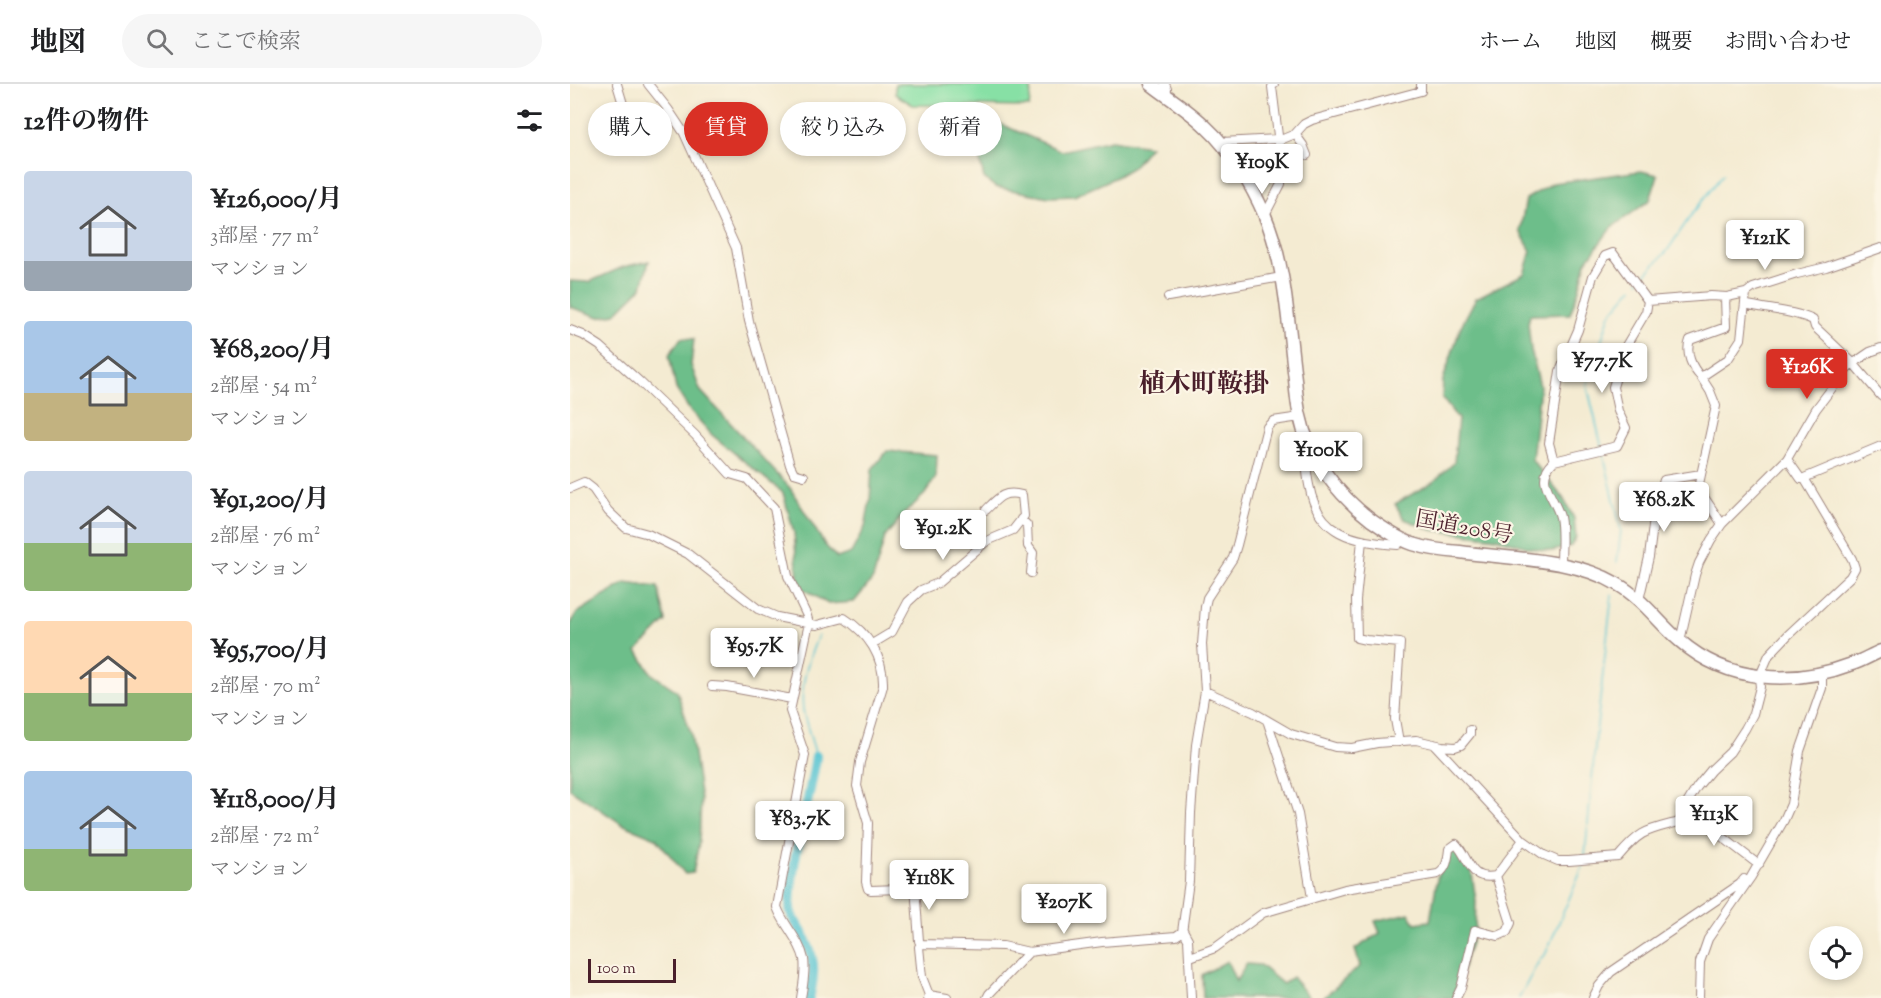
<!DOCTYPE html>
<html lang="ja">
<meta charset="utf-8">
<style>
body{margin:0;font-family:"Sorts Mill Goudy","Noto Serif JP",serif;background:#f6f6f6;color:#202124;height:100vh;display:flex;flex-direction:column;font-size:22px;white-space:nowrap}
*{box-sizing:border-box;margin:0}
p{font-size:20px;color:#757577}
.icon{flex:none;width:33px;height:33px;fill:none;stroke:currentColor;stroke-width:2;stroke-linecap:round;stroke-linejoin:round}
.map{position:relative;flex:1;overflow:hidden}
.panel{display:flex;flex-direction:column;background:#fff;width:570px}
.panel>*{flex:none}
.hud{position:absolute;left:18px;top:18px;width:570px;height:54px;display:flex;gap:12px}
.tools{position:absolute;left:1239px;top:842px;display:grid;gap:12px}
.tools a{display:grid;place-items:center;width:54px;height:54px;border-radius:50%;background:#fff;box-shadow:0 3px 9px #0003;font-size:30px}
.scale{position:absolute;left:18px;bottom:15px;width:88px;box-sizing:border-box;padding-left:6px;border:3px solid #4a1f2b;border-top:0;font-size:16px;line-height:21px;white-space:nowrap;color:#4a1f2b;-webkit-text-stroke:4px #fcf5e5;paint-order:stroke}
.price{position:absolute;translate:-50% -51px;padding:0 14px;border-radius:6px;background:#fff;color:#222;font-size:20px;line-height:39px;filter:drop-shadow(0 2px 3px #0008)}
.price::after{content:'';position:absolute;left:50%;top:36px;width:18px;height:14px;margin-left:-9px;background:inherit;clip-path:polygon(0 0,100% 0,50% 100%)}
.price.current{background:#d93025;color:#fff}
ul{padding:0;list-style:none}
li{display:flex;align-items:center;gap:18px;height:150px;padding:0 24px}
li span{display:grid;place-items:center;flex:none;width:168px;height:120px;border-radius:6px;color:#555}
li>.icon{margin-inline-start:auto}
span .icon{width:72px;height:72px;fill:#fffc;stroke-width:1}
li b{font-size:26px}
h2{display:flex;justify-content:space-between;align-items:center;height:72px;padding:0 24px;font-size:26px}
.chip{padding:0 21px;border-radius:27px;background:#fff;box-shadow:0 3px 9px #0003;font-size:21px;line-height:54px}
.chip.current{background:#d93025;color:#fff}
header{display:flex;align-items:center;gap:36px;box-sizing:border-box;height:84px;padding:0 30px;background:#fff;border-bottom:2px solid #e0e0e0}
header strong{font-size:28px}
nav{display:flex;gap:33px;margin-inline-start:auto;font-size:21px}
.search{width:420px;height:54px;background:#f6f6f6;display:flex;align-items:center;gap:15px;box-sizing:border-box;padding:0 21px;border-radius:33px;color:#757577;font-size:22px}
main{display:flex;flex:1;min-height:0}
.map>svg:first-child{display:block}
.green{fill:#87e0a5;stroke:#688068;stroke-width:1.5}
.forest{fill:#6dbe8a;stroke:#5c6e5a;stroke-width:1.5}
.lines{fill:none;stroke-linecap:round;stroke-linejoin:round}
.stream{stroke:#5ac5d3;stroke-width:1.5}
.river{stroke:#5ac5d3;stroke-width:10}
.minor-casing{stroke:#9f857e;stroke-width:10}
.highway-casing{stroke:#9f857e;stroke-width:15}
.minor{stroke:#fff;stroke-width:8}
.highway{stroke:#fff;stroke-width:12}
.labels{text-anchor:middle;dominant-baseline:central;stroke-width:4.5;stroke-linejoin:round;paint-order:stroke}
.street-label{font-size:22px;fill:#4a1f2b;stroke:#fcf5e5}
.quarter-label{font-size:26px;font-weight:bold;fill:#4a1f2b;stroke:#fcf5e5}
</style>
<header>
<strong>地図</strong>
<div class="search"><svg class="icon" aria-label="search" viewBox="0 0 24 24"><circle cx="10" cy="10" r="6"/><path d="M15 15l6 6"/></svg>ここで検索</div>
<nav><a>ホーム</a><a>地図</a><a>概要</a><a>お問い合わせ</a></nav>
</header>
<main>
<section class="panel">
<h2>12件の物件<svg class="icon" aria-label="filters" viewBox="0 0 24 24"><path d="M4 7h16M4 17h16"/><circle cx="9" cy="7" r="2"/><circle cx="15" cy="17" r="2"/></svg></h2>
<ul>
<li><span style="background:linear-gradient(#c9d6e8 75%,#9aa5b1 0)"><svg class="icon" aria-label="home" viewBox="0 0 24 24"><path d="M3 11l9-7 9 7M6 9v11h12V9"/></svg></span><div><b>¥126,000/月</b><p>3部屋 · 77 m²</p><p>マンション</p></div></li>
<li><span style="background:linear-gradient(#a9c7e8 60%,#c2b280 0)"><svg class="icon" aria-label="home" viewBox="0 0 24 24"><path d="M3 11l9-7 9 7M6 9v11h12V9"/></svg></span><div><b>¥68,200/月</b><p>2部屋 · 54 m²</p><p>マンション</p></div></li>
<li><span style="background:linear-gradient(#c9d6e8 60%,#8fb573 0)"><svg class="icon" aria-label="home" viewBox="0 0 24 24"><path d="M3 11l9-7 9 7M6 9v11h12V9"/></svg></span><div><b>¥91,200/月</b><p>2部屋 · 76 m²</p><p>マンション</p></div></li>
<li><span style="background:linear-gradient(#ffd9b3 60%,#8fb573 0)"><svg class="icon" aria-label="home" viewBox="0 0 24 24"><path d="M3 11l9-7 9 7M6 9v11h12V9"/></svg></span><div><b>¥95,700/月</b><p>2部屋 · 70 m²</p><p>マンション</p></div></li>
<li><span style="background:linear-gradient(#a9c7e8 65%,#8fb573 0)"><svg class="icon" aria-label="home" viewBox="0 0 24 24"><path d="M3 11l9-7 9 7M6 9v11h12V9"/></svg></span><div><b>¥118,000/月</b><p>2部屋 · 72 m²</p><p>マンション</p></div></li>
</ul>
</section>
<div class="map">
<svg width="1311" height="914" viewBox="0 0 1311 914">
<rect width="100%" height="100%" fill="#fcf5e5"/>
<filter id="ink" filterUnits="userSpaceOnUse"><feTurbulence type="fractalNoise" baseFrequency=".0167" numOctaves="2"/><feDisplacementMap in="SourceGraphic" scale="12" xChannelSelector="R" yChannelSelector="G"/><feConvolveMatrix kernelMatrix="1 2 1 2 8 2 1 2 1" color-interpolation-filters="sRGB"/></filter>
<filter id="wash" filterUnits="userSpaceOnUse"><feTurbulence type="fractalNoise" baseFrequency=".008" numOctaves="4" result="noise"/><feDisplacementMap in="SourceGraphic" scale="24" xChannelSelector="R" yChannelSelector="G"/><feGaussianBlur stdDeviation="1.35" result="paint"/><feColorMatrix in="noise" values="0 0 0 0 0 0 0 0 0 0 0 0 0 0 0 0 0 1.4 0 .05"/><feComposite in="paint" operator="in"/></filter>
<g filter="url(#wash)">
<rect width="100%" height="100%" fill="#f4ebd2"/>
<path class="green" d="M325,0H462L459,23L343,21L325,10Z"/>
<path class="forest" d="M426,38L492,67L541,56L580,62L563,83L544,94L504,112L479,113L425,103L414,94L407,65Z
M1071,87L1088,91L1080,116L1041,144L1016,178L1009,205L1000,230L960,231L958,239L961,266L970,302L962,376L993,414L1004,434L1006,453L1001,462L982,467L960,464L927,454L862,446L834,435L825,420L863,398L884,379L888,335L872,314L873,296L891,242L906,214L954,190L961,167L950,147L956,115L983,99Z
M79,177L72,203L45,230L29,233L0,223V197L19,198L53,183Z
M111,254L124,255L121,281L130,306L220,404L255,461L267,474L281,469L295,443L300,416L302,385L317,367L367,371L366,393L355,410L334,430L315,453L303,495L284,518L258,520L233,505L228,494L224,449L213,409L142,351L119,325L106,305L99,271Z
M55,499L88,503L96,537L67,567L82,590L107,607L121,650L131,716L129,759L123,789L115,790L86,754L52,740L0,705V541L7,529Z
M882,762L901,783L906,817L905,846L883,914H867L850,911L846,914H753L790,882L785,865L810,849L805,837L839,829L845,839L860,837L868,790Z
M657,877L666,897L676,880L690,881L713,900L722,893L740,914H633L632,891Z"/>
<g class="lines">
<path class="stream" d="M1069,197L1097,167L1122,130L1153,90
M1032,364L1017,301L1040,230L1063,203
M1033,368L1051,446L1047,478
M246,672C242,657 236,641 233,626C230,601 238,575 248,552
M1015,772L1027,641L1042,511
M949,914L970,875L975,871L1014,780"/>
<path class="river" d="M239,914C246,888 245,872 231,847C227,839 220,833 220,823C221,772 239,722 246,672"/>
</g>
</g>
<g filter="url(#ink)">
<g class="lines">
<g class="minor-casing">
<path id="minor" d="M47,0L61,47L63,61
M78,0L98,25L114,49L166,164L179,237L220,381L224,389L234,392
M595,0L597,5L596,11
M725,50L734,40L742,36L851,7V0
M708,57L725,50L733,61L737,71
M652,58L708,55
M695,131L711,100V76L702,3L704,0
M598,213L712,193
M1078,217L1141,212L1157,213L1176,209L1183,204L1227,190L1256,183L1311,164
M1175,220C1197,226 1222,226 1243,236L1245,243L1283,279L1311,312
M0,246L13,251L30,262L70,298L125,351L160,390L177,395L204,424L218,492L237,532L239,539L220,627L235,671L207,823C214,842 230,856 234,875C236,888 233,901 231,914
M1131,293C1122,284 1115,269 1120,256L1156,243L1155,213
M734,358C736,372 736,387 739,401C748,451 782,457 828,461L831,455
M984,377L979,359L990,287L1008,246L1023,192L1035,172L1043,169L1078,217L1076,228L1054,265L1043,303L1048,327L1056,344L1047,362L984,377C963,396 985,413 990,433C993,448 991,465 991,480
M1234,394L1311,362
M0,404L14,398L23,405L38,427L56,444L78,450L118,470L188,525L207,533L247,541L274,534C298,549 314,573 313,602L290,678L287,702L298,739L296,798L298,805L301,806L329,805L345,802L349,857L351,860L349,863L352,893L359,911L358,914
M451,435L457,441L458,462L463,469L461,489
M1152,440L1130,407L1129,400L1146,322L1140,307L1131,293L1158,275L1171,255L1176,209
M792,456L786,516L787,554L796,556L830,559L825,635L829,658
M1069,516L1079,473L1085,426L1094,396L1131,390
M1110,557L1125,491L1129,479L1141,456L1152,440L1217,375L1246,325L1278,283L1300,268L1311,264
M302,560L322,548L338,518L351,506L368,499L417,457L443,446L454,432L452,411C433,406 428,414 416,426
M142,602L157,603L222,615
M635,607L683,628L721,650L765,663L782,664L807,659L846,656L872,662L885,663L891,661L900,650V646
M697,636L728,730L742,814
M864,660L953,756L974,771L988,777H999L1048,773C1071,746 1075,747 1109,738L1116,721L1127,703L1141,686L1160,668L1175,645L1183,630L1190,603L1189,594L1199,571L1218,551L1280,493L1285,484L1282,475L1234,394L1231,395L1217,375
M1116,721L1142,745L1189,781
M613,846L618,855L621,914
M351,860L433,862L459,868L532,858L606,852L612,848L619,797L621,729L626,661L635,607L632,560L635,523L637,514L663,474L667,461L697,343L703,337L730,333V338
M620,873L645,864L693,829L775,805L868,790C877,785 878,774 879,765L886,760C901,776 898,797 926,792L953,756
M359,911L377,914
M417,914L419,910L459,868
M886,914L891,904L905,846L928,852L937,848L941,839L926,792
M1023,914L1029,902L1041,888L1170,800L1174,795
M1129,914L1130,878L1138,855L1181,793L1214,736L1221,720L1230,667L1252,604V589"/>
</g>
<g class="highway-casing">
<path id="highway" d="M581,0C599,14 620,27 636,43C660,65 682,101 695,132C716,182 718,241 725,295C726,307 727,320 730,332C738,373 768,411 801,436C814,445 828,455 843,460C858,465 875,467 890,468C940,475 1003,474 1047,500C1072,514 1089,539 1110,557C1158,599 1224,602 1282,580C1292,577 1301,571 1311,567"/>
</g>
<use href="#minor" class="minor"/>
<use href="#highway" class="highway"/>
</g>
</g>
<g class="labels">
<g class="street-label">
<text transform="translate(894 445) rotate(10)">国道208号</text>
</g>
<g class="quarter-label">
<text x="634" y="301">植木町鞍掛</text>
</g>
</g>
</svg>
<div class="tools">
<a><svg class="icon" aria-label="locate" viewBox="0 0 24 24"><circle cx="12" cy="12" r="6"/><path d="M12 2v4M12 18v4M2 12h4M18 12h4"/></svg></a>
</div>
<div class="scale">100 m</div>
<b class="price" style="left:692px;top:111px">¥109K</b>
<b class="price" style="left:1195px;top:187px">¥121K</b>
<b class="price" style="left:1032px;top:310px">¥77.7K</b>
<b class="price current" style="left:1237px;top:316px">¥126K</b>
<b class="price" style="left:751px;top:399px">¥100K</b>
<b class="price" style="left:1094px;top:449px">¥68.2K</b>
<b class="price" style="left:373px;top:477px">¥91.2K</b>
<b class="price" style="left:184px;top:595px">¥95.7K</b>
<b class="price" style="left:1144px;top:763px">¥113K</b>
<b class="price" style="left:230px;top:768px">¥83.7K</b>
<b class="price" style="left:359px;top:827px">¥118K</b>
<b class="price" style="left:494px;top:851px">¥207K</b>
<div class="hud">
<a class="chip">購入</a>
<a class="chip current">賃貸</a>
<a class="chip">絞り込み</a>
<a class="chip">新着</a>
</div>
</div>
</main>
